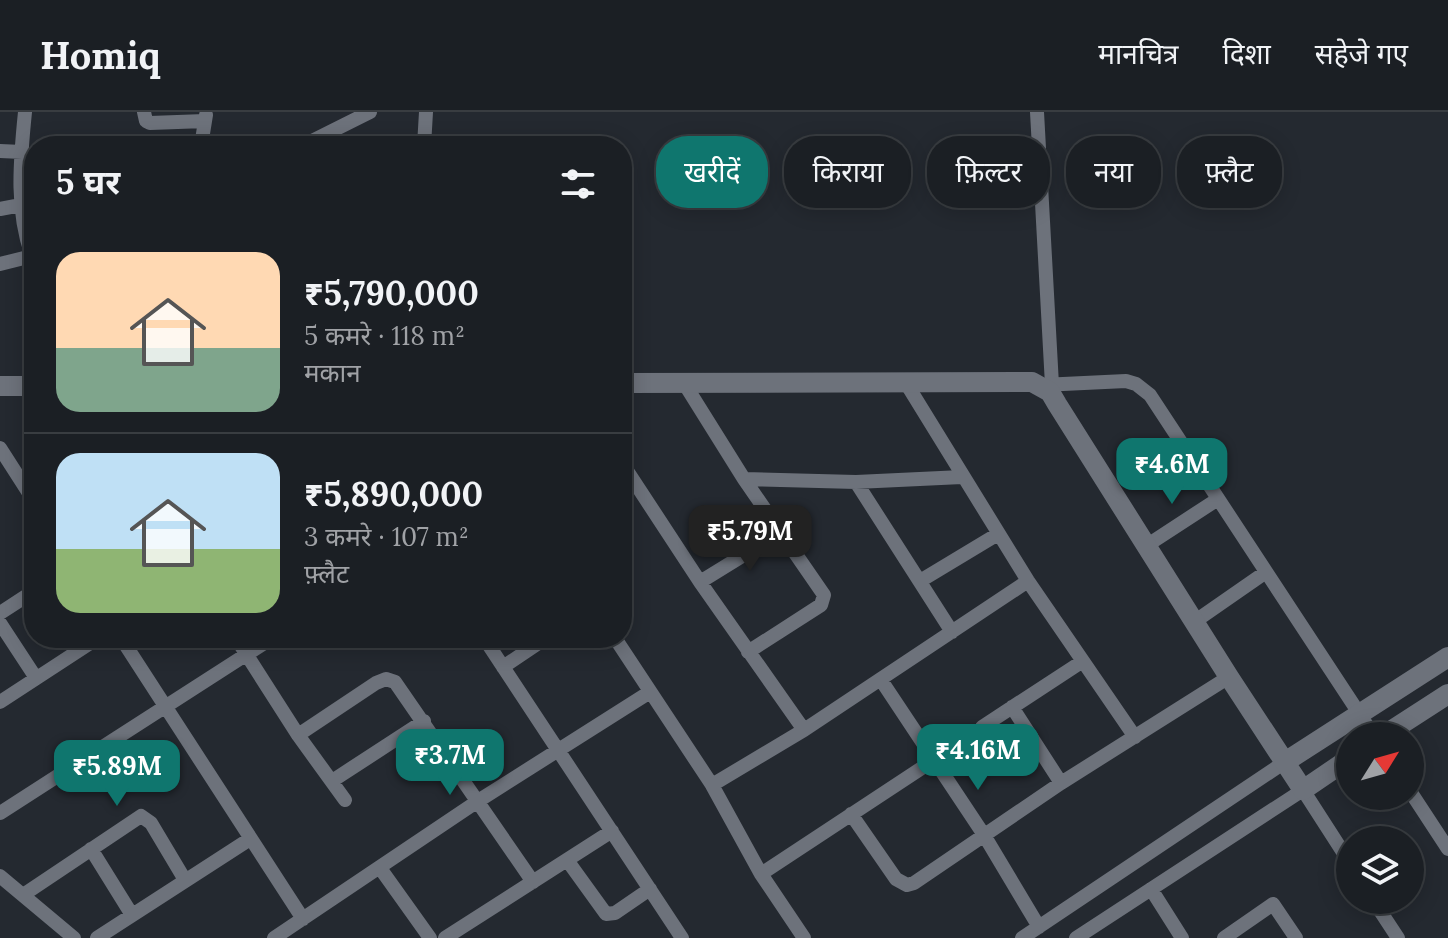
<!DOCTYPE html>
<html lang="hi">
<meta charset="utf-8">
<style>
body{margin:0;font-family:Lora,"Noto Sans Devanagari",serif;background:#24272c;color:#f1f3f6;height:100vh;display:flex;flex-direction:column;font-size:30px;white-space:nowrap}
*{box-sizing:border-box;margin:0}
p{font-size:26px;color:#a0a2a6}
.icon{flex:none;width:44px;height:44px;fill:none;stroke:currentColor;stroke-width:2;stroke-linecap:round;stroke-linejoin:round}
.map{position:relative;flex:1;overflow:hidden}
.drawer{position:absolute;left:24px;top:24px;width:608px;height:512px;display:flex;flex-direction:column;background:#1b1f24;border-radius:32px;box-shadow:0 4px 20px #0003,0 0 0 2px #393d41}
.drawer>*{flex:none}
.guide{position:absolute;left:656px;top:24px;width:672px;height:72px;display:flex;gap:16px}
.needle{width:52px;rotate:53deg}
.tools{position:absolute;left:1336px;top:610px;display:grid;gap:16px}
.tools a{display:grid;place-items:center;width:88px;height:88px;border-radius:50%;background:#1b1f24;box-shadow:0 4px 20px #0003,0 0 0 2px #393d41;font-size:40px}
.price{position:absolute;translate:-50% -68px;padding:0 18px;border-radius:16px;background:#0f766e;color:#fff;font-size:26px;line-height:52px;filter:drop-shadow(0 2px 4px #0008)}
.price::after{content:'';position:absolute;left:50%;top:48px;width:24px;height:18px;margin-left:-12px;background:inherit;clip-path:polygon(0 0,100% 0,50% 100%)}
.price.on{background:#222;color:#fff}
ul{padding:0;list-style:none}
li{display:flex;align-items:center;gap:24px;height:200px;padding:0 32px}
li+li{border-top:2px solid #393d41}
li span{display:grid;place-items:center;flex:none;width:224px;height:160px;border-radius:24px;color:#555}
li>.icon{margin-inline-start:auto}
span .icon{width:96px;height:96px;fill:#fffc;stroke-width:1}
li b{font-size:34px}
h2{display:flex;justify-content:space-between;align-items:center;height:96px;padding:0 32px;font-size:34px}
.chip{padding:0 28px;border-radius:32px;background:#1b1f24;box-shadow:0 4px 20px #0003,0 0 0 2px #393d41;font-size:28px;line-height:72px}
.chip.on{background:#0f766e;color:#fff}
header{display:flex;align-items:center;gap:48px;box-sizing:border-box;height:112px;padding:0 40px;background:#1b1f24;border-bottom:2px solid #393d41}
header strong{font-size:38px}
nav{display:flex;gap:44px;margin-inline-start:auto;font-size:28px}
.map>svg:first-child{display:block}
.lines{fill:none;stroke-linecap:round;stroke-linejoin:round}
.street{stroke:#6d727b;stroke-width:14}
.secondary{stroke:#6d727b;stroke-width:20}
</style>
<header>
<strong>Homiq</strong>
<nav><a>मानचित्र</a><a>दिशा</a><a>सहेजे गए</a></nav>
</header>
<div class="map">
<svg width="1448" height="826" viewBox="0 0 1448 826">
<rect width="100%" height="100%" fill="#242930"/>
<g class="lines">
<path class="street" d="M25,0C20,49 15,102 34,149
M144,0L146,9L150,11L205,9
M1037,0L1052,273
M201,34L206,3
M302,34L370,0
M424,34L426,0
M0,39L22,40
M0,97L21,93
M0,152L32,144
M684,271L744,367L824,483L821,493L748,540
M906,271L1028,469L1135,625
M1042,273L1126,269L1136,272L1150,283L1374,624
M0,336L34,389
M622,351L700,470L804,618
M744,367L856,370L962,365
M856,370L952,520
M1146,434L1218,387
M920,469L998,422
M700,470L781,420
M0,501L34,479
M1194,510L1266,460
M0,511L36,566
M121,526L303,807
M236,526L298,623L345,688
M484,526L682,826
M615,526L712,673L761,762L804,826
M503,555L546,526
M881,568L984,723L1039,815
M0,590L98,526
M1012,595L1061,671
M982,615L1083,549
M298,623L376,571L386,567L395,570L533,770
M332,669L424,609
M712,673L804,618L1028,469
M1410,679L1448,737
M0,701L272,526
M851,702L896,767L907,773L914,771L1061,671L1229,565
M91,737L132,803
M567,748L606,802L615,801L650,777
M380,756L430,826
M761,762L934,648
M0,764L74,826
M1151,777L1182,826
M23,783L141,704L151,711L185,768
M1373,788L1398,826
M97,826L250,727
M274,826L478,689L650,580
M445,826L612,719
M1022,826L1285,650
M1076,826L1303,678L1350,751
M1224,826L1273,792L1296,826"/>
<path class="secondary" d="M622,271L1032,270L1050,280L1057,292L1229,565L1303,678L1350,646
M0,274H34
M1383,624L1448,582
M1285,650L1448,545"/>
</g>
</svg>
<div class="tools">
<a><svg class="needle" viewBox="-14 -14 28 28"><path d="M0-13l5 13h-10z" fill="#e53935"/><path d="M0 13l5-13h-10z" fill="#a0a2a6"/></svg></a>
<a><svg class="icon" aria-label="layers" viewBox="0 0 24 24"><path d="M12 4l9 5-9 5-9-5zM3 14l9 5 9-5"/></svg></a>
</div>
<b class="price" style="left:1172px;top:394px">₹4.6M</b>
<b class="price on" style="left:750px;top:461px">₹5.79M</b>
<b class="price" style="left:978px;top:680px">₹4.16M</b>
<b class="price" style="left:450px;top:685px">₹3.7M</b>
<b class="price" style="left:117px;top:696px">₹5.89M</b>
<div class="guide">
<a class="chip on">खरीदें</a>
<a class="chip">किराया</a>
<a class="chip">फ़िल्टर</a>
<a class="chip">नया</a>
<a class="chip">फ़्लैट</a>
</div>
<section class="drawer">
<h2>5 घर<svg class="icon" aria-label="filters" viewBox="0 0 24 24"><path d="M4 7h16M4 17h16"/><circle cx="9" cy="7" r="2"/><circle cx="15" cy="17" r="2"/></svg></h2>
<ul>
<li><span style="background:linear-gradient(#ffd9b3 60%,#7fa58c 0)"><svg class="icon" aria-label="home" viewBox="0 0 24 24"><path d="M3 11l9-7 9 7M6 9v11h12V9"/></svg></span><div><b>₹5,790,000</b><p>5 कमरे · 118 m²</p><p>मकान</p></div></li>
<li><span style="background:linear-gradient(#bfe0f5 60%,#8fb573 0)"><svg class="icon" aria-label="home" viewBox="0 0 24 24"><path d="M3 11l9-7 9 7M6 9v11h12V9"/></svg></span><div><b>₹5,890,000</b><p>3 कमरे · 107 m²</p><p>फ़्लैट</p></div></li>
</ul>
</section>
</div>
